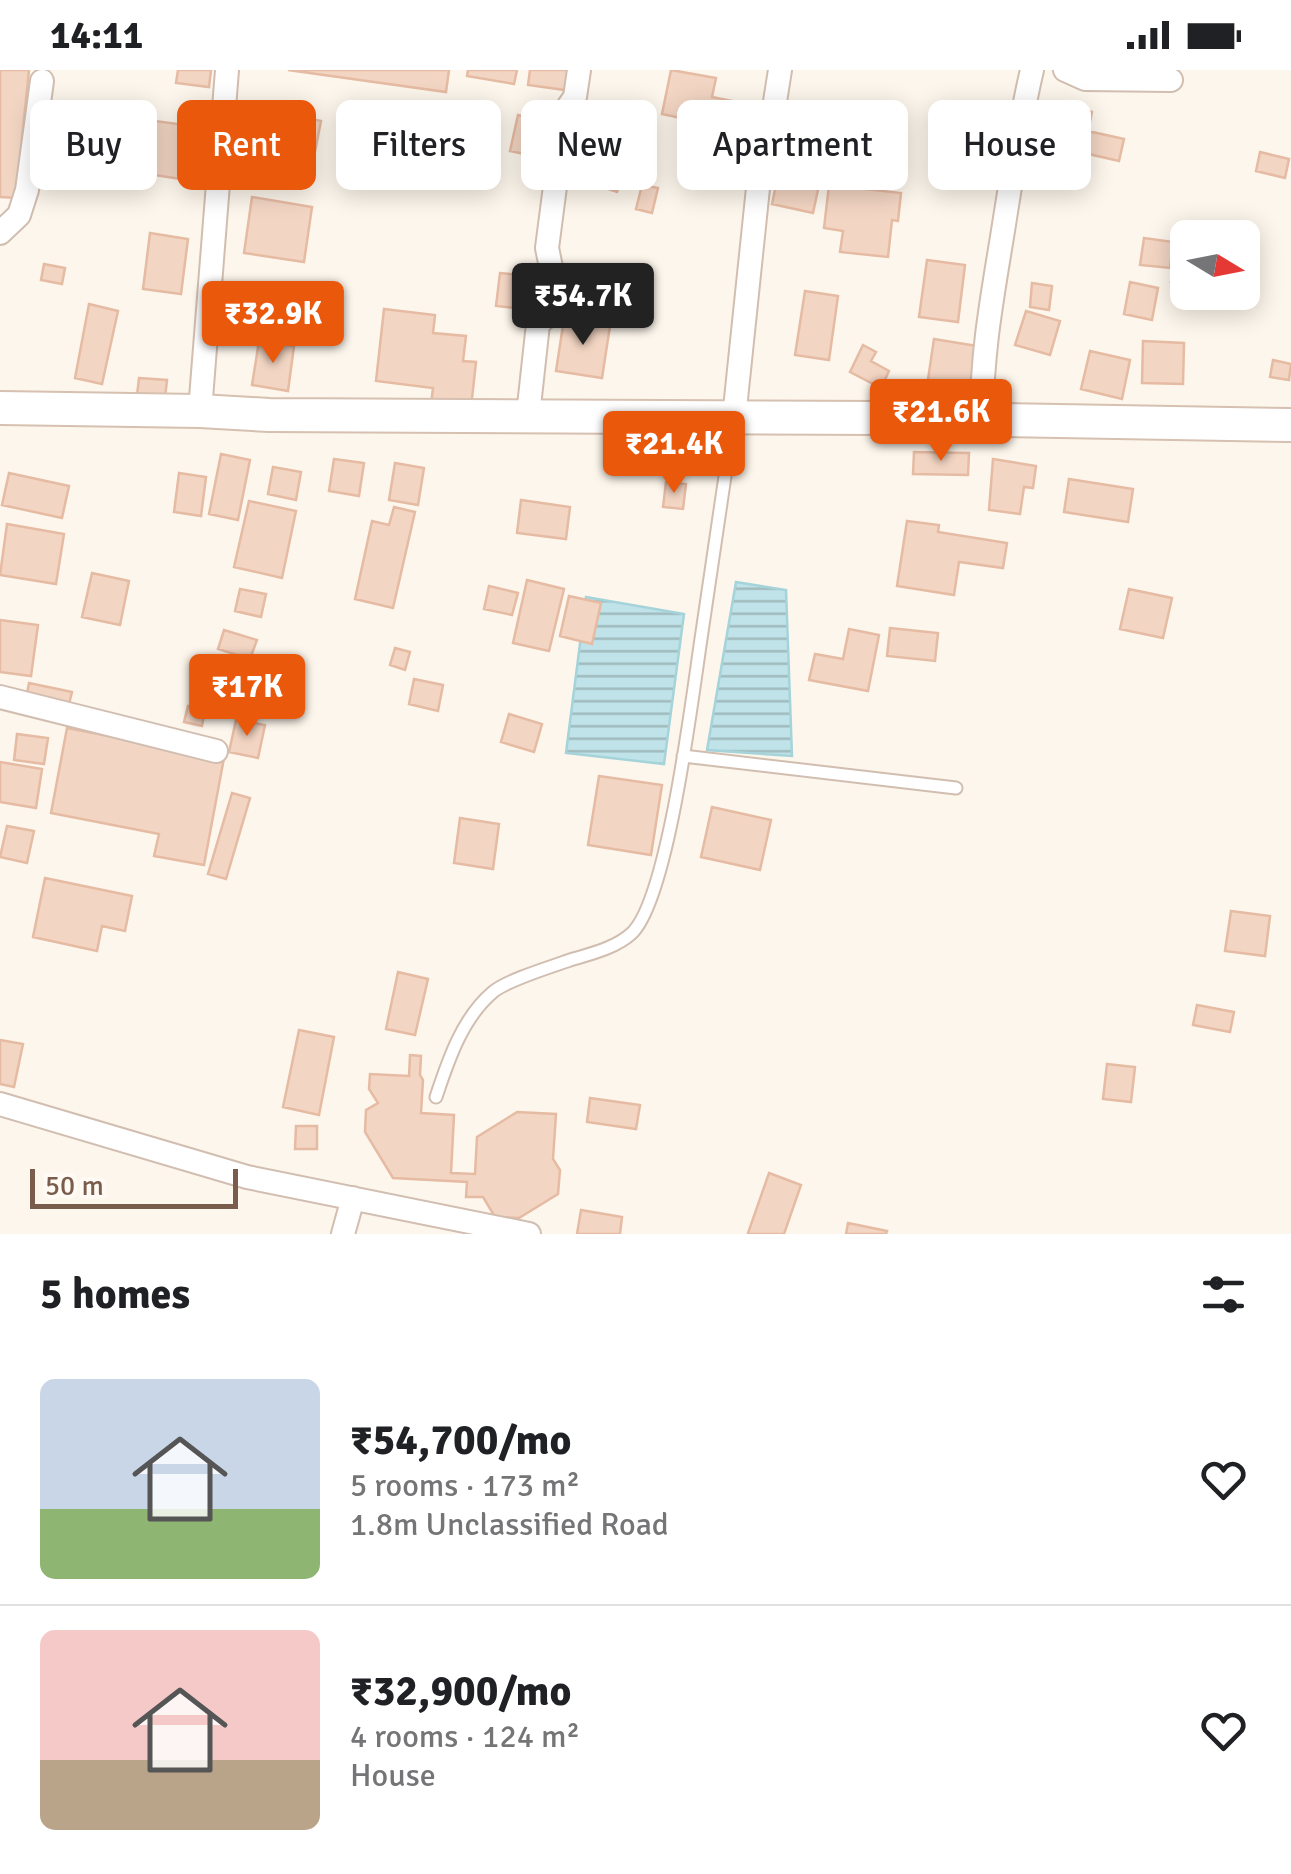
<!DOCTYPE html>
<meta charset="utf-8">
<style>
body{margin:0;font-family:Signika,sans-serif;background:#f6f6f6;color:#202124;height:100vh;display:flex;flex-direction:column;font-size:38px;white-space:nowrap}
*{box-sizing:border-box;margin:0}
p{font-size:32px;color:#757577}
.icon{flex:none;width:55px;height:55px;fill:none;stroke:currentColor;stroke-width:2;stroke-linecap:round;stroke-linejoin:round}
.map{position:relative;height:1164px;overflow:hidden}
.sheet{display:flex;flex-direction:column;background:#fff;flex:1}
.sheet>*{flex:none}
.top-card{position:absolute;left:30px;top:30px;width:1232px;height:90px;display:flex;gap:20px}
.needle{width:65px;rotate:100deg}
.fabs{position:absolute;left:1170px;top:150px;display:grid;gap:20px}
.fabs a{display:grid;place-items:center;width:90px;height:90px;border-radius:15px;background:#fff;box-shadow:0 5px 25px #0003;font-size:50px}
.scale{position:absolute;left:30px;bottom:25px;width:208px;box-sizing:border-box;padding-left:10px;border:5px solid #7a5c4d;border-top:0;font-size:28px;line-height:35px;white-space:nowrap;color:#7a5c4d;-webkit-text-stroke:8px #fffaf3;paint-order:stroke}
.price{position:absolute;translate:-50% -85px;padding:0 22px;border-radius:10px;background:#ea580c;color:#fff;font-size:32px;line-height:65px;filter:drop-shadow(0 2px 5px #0008)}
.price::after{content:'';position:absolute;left:50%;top:60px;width:30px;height:22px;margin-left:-15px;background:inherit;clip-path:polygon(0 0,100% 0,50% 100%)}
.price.on{background:#222;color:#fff}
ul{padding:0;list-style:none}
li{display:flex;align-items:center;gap:30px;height:250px;padding:0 40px}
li+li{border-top:2px solid #e0e0e0}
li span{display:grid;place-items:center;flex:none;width:280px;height:200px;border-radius:15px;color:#555}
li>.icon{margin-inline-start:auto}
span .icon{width:120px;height:120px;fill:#fffc;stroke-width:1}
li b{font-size:42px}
h2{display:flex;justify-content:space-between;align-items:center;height:120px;padding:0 40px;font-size:42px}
.pill{padding:0 35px;border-radius:15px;background:#fff;box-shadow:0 5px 25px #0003;font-size:35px;line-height:90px}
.pill.on{background:#ea580c;color:#fff}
.status{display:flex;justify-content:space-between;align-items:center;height:70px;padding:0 50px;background:#fff;direction:ltr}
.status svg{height:28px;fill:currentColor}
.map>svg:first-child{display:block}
.water{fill:url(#water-rules);stroke:#a5d3da;stroke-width:2.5}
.building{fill:#f3d5c3;stroke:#e6bba3;stroke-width:2.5}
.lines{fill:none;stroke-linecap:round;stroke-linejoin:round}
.lane-casing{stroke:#d1beb0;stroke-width:15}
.street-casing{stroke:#d1beb0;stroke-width:26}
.secondary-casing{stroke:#d6c0b0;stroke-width:36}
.lane{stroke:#fff;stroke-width:11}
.street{stroke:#fff;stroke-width:22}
.secondary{stroke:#fff;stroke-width:32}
</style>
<div class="status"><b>14:11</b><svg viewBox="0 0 49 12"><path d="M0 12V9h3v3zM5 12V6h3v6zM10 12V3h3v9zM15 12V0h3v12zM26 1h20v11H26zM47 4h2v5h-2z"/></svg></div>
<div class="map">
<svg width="1291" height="1164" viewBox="0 0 1291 1164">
<defs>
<pattern id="water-rules" width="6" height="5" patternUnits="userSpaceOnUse" patternTransform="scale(2.5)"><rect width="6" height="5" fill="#bfe3e8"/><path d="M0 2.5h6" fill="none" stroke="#a0bbbe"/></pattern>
</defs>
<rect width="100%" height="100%" fill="#fdf6ec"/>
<path class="water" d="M736,512L786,520L792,686L707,680Z
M586,527L684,544L664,694L566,683Z"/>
<path class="building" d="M0,0H29L16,128L0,127Z
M178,0H211L209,17L176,13Z
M288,0H449L446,22Z
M468,0H517L514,14L467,6Z
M530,0H575L572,21L528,15Z
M671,0L716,8L712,27L757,36L751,63L662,44Z
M1080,39L1092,42L1088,61L1124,69L1119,91L1071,80Z
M281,43L321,51L314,87L273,79Z
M518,45L554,53L545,88L510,81Z
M155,51L208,58L200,112L148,104Z
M96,54L141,64L131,108L87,99Z
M692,57L747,69L741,97L686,85Z
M586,68L630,84L617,122L573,107Z
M1260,82L1289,89L1285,108L1256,101Z
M778,106L819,115L813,143L772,134Z
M642,115L658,118L652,143L636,139Z
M829,115L901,123L898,151L892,150L888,187L840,182L843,161L824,158Z
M252,127L312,137L304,192L244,183Z
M150,163L188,169L181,224L143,219Z
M1144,168L1173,172L1170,198L1140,195Z
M1175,188L1188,190V214L1171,212Z
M927,190L965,195L958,252L919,247Z
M44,194L65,198L62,214L41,210Z
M500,203L549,208L545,241L496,236Z
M1130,212L1158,218L1152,250L1124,244Z
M1032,213L1052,216L1049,240L1030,237Z
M805,221L838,226L829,290L795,285Z
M89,234L118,241L102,314L75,308Z
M384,239L435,245L433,263L466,266L463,291L476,292L471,338L431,334L433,318L376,311Z
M1026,241L1060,251L1050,285L1015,275Z
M564,249L610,256L602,308L556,301Z
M934,269L977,276L970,323L927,316Z
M259,271L294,276L288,321L252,315Z
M1143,271L1184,273L1183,314L1142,313Z
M863,275L876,282L871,291L889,301L881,318L850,302Z
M1090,281L1130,290L1122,329L1081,319Z
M1273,290L1291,294L1289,310L1270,307Z
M139,308L167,310L164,337L136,334Z
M914,382L969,383L968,405L913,404Z
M221,384L250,390L238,450L209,444Z
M334,389L364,393L359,426L329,421Z
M993,389L1036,396L1033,418L1024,417L1020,444L989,440Z
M395,393L424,398L418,435L389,430Z
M273,397L301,402L296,430L268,424Z
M9,403L69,416L62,448L2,435Z
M179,403L206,407L201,446L174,442Z
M1069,409L1133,419L1128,452L1064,442Z
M666,412L686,414L683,439L663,437Z
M521,430L570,437L566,469L517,463Z
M249,431L296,441L282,508L234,497Z
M394,437L415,442L393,538L355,529L372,451L389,455Z
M907,451L939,455L938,462L1007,473L1003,498L959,492L954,525L897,516Z
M7,454L64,464L56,514L0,505Z
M92,503L129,511L120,555L82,547Z
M527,510L564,519L549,581L513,573Z
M489,516L518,523L512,545L484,539Z
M240,519L266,524L261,547L235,541Z
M1129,519L1172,528L1163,568L1120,559Z
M569,526L601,533L592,574L560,566Z
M0,550L38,555L31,606L0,602Z
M890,558L938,563L935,591L887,586Z
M849,559L879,565L868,621L809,610L815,584L843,589Z
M224,560L257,570L250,589L218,579Z
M395,578L410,582L405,600L390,595Z
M414,609L443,615L438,641L409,634Z
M29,613L72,622L68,638L26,629Z
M188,636L205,639L202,656L184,652Z
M509,644L542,654L534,682L501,672Z
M236,650L265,655L258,688L229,682Z
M67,658L224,688L204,795L154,786L159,764L51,743Z
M17,664L48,668L44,694L14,690Z
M0,692L42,699L36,738L0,732Z
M599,706L662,715L651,785L588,775Z
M232,723L250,728L226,809L208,804Z
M712,737L771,750L760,800L701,787Z
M460,748L499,754L493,799L454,793Z
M7,756L34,761L27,793L0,787Z
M45,808L132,826L125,861L102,856L97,881L33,867Z
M1231,841L1270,846L1265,886L1225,881Z
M398,902L428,909L415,965L386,959Z
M1197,935L1234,942L1230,962L1193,955Z
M299,960L334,967L319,1045L283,1037Z
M0,970L23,974L14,1017L0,1014Z
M410,985L421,986L420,1005L423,1010L421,1043L454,1045L451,1103L475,1104L477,1067L517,1042L556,1044L553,1089L560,1100L558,1124L519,1148L495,1147L483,1127H466L467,1112L393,1108L365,1062L366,1040L378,1033L369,1019L370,1004L409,1006Z
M1107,994L1135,997L1131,1032L1103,1029Z
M590,1028L640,1035L636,1059L587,1052Z
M296,1056H317V1079H295Z
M769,1103L801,1115L784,1164H750L748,1163Z
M581,1140L622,1147L620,1164H577Z
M848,1153L887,1161L886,1164H846Z"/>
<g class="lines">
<g class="lane-casing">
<path id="lane" d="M683,686L956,718
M436,1027C448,991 462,948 493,922C507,910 551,897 570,890C590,884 616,878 632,863C669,827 693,620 702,562C712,492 723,422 733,352"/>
</g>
<g class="street-casing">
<path id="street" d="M1065,0L1085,9L1171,10
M0,163L19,145L27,120L42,11
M200,341L227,0
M528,345L538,254L548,245L553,207L547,178L563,55L566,40L575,27L579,0
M734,348L758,118L767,82L780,0
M982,350C981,288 992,228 1002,167C1011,111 1019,55 1032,0
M0,627L216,681
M0,1034L247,1107L529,1164
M343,1164L353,1128"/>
</g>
<g class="secondary-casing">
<path id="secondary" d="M0,338L200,341L269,345L879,348L1291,355"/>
</g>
<use href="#lane" class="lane"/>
<use href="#street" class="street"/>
<use href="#secondary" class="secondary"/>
</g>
</svg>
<div class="fabs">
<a><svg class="needle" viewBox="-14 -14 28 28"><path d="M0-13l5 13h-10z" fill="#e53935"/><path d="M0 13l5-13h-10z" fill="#757577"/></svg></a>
</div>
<div class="scale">50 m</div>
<b class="price on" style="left:583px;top:278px">₹54.7K</b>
<b class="price" style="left:273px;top:296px">₹32.9K</b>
<b class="price" style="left:941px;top:394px">₹21.6K</b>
<b class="price" style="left:674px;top:426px">₹21.4K</b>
<b class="price" style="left:247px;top:669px">₹17K</b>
<div class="top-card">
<a class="pill">Buy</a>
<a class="pill on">Rent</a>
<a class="pill">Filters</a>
<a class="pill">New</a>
<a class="pill">Apartment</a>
<a class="pill">House</a>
</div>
</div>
<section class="sheet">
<h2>5 homes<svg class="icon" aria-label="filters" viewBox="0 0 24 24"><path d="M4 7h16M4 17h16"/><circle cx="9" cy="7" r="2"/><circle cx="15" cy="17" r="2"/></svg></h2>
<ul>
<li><span style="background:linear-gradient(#c9d6e8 65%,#8fb573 0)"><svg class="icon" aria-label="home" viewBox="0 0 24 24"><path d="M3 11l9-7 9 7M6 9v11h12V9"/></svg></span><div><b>₹54,700/mo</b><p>5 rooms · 173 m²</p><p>1.8m Unclassified Road</p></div><svg class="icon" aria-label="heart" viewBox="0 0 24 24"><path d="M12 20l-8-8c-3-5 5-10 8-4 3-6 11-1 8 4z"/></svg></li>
<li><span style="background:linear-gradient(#f6c9c9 65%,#b9a48a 0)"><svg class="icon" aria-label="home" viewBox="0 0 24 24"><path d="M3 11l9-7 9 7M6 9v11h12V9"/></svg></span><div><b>₹32,900/mo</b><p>4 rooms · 124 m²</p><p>House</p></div><svg class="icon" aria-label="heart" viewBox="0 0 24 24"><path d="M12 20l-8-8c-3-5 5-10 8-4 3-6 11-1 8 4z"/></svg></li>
</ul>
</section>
